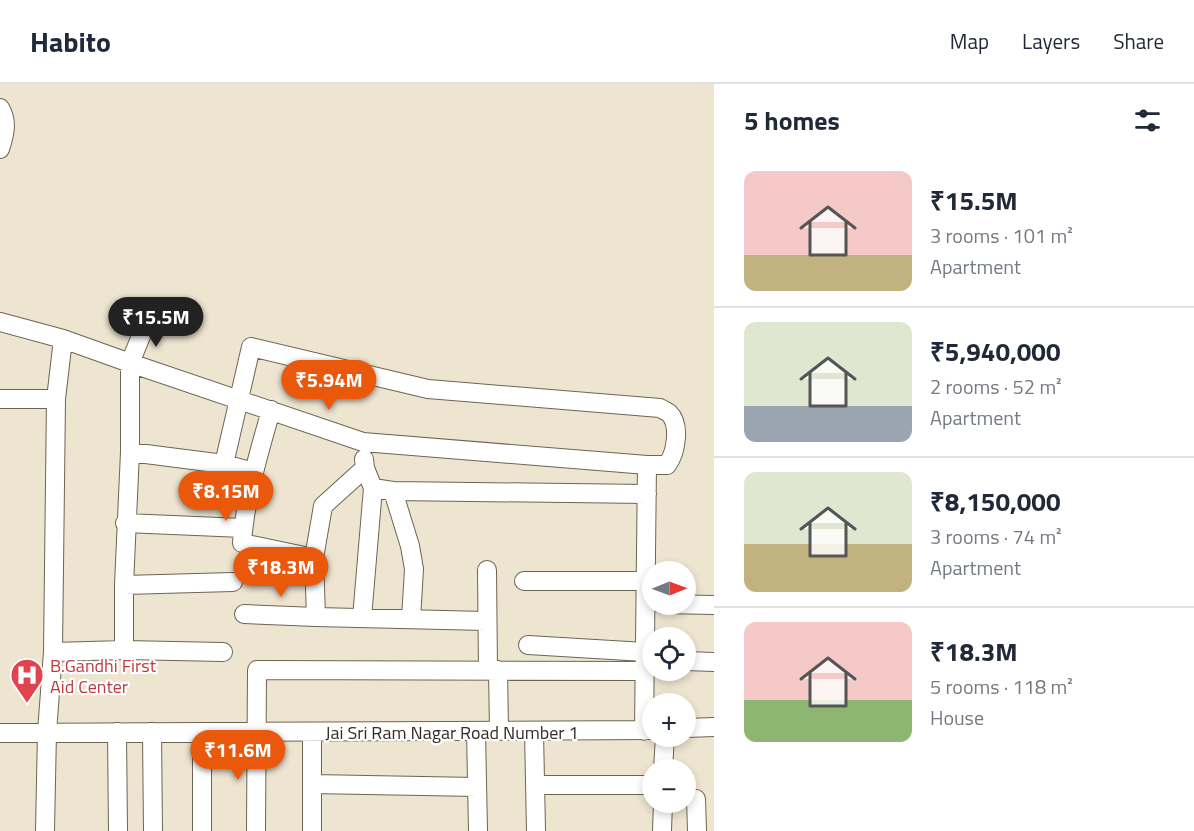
<!DOCTYPE html>
<meta charset="utf-8">
<style>
body{margin:0;font-family:"Titillium Web",sans-serif;background:#f2f2f3;color:#1f2937;height:100vh;display:flex;flex-direction:column;font-size:22px;white-space:nowrap}
*{box-sizing:border-box;margin:0}
p{font-size:20px;color:#747a83}
.icon{flex:none;width:33px;height:33px;fill:none;stroke:currentColor;stroke-width:2;stroke-linecap:round;stroke-linejoin:round}
.map{position:relative;flex:1;overflow:hidden}
.sheet{display:flex;flex-direction:column;background:#fff;width:480px}
.sheet>*{flex:none}
.needle{width:39px;rotate:89deg}
.buttons{position:absolute;left:642px;top:477px;display:grid;gap:12px}
.buttons a{display:grid;place-items:center;width:54px;height:54px;border-radius:50%;background:#fff;box-shadow:0 3px 9px #0003;font-size:30px}
.price{position:absolute;translate:-50% -51px;padding:0 14px;border-radius:21px;background:#ea580c;color:#fff;font-size:20px;line-height:39px;filter:drop-shadow(0 2px 3px #0008)}
.price::after{content:'';position:absolute;left:50%;top:36px;width:18px;height:14px;margin-left:-9px;background:inherit;clip-path:polygon(0 0,100% 0,50% 100%)}
.price.current{background:#222;color:#fff}
ul{padding:0;list-style:none}
li{display:flex;align-items:center;gap:18px;height:150px;padding:0 30px}
li+li{border-top:2px solid #e0e1e3}
li span{display:grid;place-items:center;flex:none;width:168px;height:120px;border-radius:12px;color:#555}
li>.icon{margin-inline-start:auto}
span .icon{width:72px;height:72px;fill:#fffc;stroke-width:1}
li b{font-size:26px}
h2{display:flex;justify-content:space-between;align-items:center;height:72px;padding:0 30px;font-size:26px}
header{display:flex;align-items:center;gap:36px;box-sizing:border-box;height:84px;padding:0 30px;background:#fff;border-bottom:2px solid #e0e1e3}
header strong{font-size:28px}
nav{display:flex;gap:33px;margin-inline-start:auto;font-size:21px}
main{display:flex;flex:1;min-height:0}
.map>svg:first-child{display:block}
.lines{fill:none;stroke-linecap:round;stroke-linejoin:round}
.minor-casing{stroke:#6d6553;stroke-width:20}
.minor{stroke:#fff;stroke-width:18}
.labels{text-anchor:middle;dominant-baseline:central;stroke-width:4.5;stroke-linejoin:round;paint-order:stroke}
.health-label{font-size:18px;fill:#be3a42;stroke:#fff;text-anchor:start}
.street-label{font-size:18px;fill:#322e26;stroke:#fff}
</style>
<header>
<strong>Habito</strong>
<nav><a>Map</a><a>Layers</a><a>Share</a></nav>
</header>
<main>
<div class="map">
<svg width="714" height="747" viewBox="0 0 714 747">
<rect width="100%" height="100%" fill="#eee5d0"/>
<g class="lines">
<g class="minor-casing">
<path id="minor" d="M0,24C8,37 5,50 0,65
M0,238L63,255L130,279L363,358L647,381H667C676,369 681,341 669,329C666,327 663,326 660,324L428,305L251,263L224,380
M0,315H56
M271,326C259,369 245,414 242,459L314,474
M130,368L224,380L254,388
M364,375L365,384L373,404L393,407L647,410
M365,384L323,422L314,474L316,533L486,537
M393,407L410,462L414,485L411,535
M125,439L243,444
M487,486L488,586
M524,497H646
M124,501L233,498
M662,520L714,521
M244,530L316,533
M362,534L373,404
M528,561L645,568
M124,566V501L130,368V279L148,235
M53,568L124,566L223,568
M686,577L714,578
M498,586L499,647
M686,644L714,643
M476,647L478,747
M534,647L536,747
M644,647L647,381
M117,648L118,747
M152,648L153,747
M312,648V747
M0,649L652,646
M663,686L665,652
M312,700L477,703
M535,701H652
M696,715L697,747
M45,747L47,648L53,568L56,315L63,255
M202,747V648
M256,747L257,586L645,587
M662,747L663,718"/>
</g>
<use href="#minor" class="minor"/>
</g>
<defs>
<g id="hospital-pin" transform="scale(1.725)"><path d="M0 17L-7.5 6A9.5 9.5 0 1 1 7.5 6Z" fill="#e0444e" stroke="#fff"/><path d="M-5-5h3v3.5h4V-5h3V5h-3V1.5h-4V5h-3Z" fill="#fff"/></g>
</defs>
<g fill-rule="evenodd">
<use href="#hospital-pin" x="27" y="591"/>
</g>
<g class="labels">
<g class="health-label">
<text x="50" y="581">B.Gandhi First<tspan x="50" dy="21">Aid Center</tspan></text>
</g>
<g class="street-label">
<text x="452" y="648">Jai Sri Ram Nagar Road Number 1</text>
</g>
</g>
</svg>
<div class="buttons">
<a><svg class="needle" viewBox="-14 -14 28 28"><path d="M0-13l5 13h-10z" fill="#e53935"/><path d="M0 13l5-13h-10z" fill="#747a83"/></svg></a>
<a><svg class="icon" aria-label="locate" viewBox="0 0 24 24"><circle cx="12" cy="12" r="6"/><path d="M12 2v4M12 18v4M2 12h4M18 12h4"/></svg></a>
<a>+</a>
<a>−</a>
</div>
<b class="price current" style="left:156px;top:264px">₹15.5M</b>
<b class="price" style="left:329px;top:327px">₹5.94M</b>
<b class="price" style="left:226px;top:438px">₹8.15M</b>
<b class="price" style="left:281px;top:514px">₹18.3M</b>
<b class="price" style="left:238px;top:697px">₹11.6M</b>
</div>
<section class="sheet">
<h2>5 homes<svg class="icon" aria-label="filters" viewBox="0 0 24 24"><path d="M4 7h16M4 17h16"/><circle cx="9" cy="7" r="2"/><circle cx="15" cy="17" r="2"/></svg></h2>
<ul>
<li><span style="background:linear-gradient(#f6c9c9 70%,#c2b280 0)"><svg class="icon" aria-label="home" viewBox="0 0 24 24"><path d="M3 11l9-7 9 7M6 9v11h12V9"/></svg></span><div><b>₹15.5M</b><p>3 rooms · 101 m²</p><p>Apartment</p></div></li>
<li><span style="background:linear-gradient(#dfe7d0 70%,#9aa5b1 0)"><svg class="icon" aria-label="home" viewBox="0 0 24 24"><path d="M3 11l9-7 9 7M6 9v11h12V9"/></svg></span><div><b>₹5,940,000</b><p>2 rooms · 52 m²</p><p>Apartment</p></div></li>
<li><span style="background:linear-gradient(#dfe7d0 60%,#c2b280 0)"><svg class="icon" aria-label="home" viewBox="0 0 24 24"><path d="M3 11l9-7 9 7M6 9v11h12V9"/></svg></span><div><b>₹8,150,000</b><p>3 rooms · 74 m²</p><p>Apartment</p></div></li>
<li><span style="background:linear-gradient(#f6c9c9 65%,#8fb573 0)"><svg class="icon" aria-label="home" viewBox="0 0 24 24"><path d="M3 11l9-7 9 7M6 9v11h12V9"/></svg></span><div><b>₹18.3M</b><p>5 rooms · 118 m²</p><p>House</p></div></li>
</ul>
</section>
</main>
